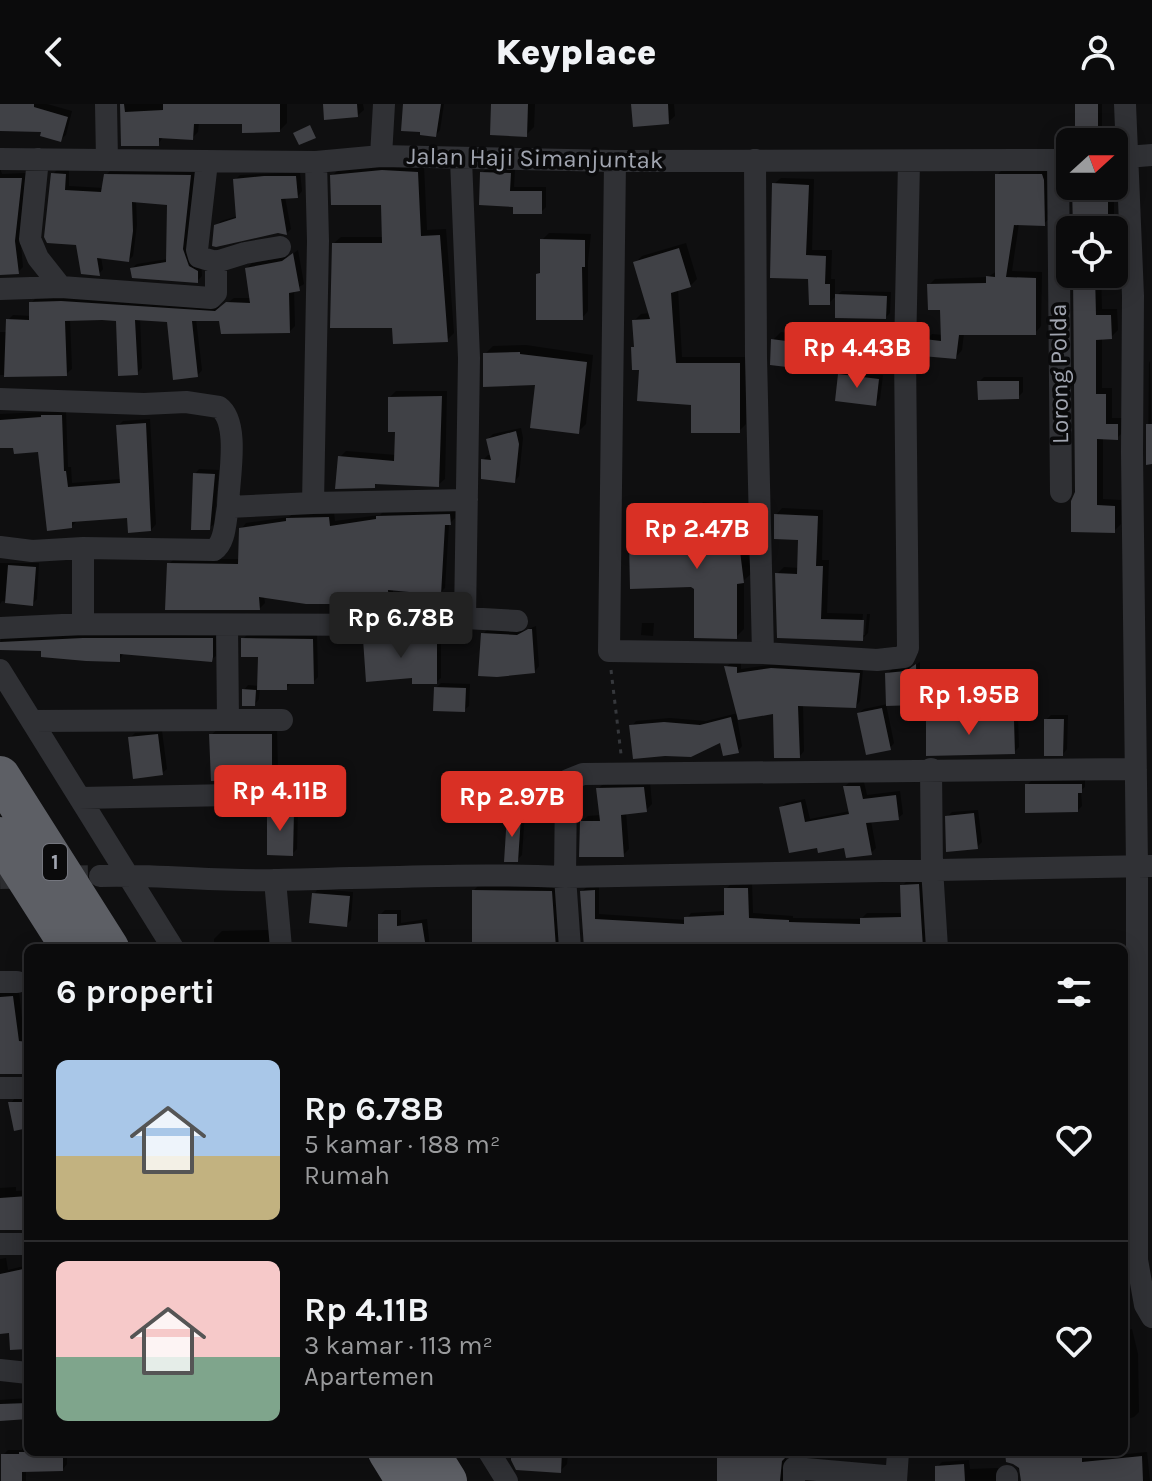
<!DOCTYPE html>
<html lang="id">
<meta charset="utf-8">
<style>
body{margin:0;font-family:Karla,sans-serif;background:#141415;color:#f1f3f6;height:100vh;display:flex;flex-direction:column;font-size:30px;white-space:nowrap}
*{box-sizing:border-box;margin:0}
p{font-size:26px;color:#9a9b9d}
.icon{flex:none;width:44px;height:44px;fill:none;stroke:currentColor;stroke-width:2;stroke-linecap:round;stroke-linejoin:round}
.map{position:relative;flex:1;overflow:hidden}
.drawer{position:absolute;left:24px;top:840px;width:1104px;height:512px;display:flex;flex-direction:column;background:#0b0b0c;border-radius:12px;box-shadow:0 4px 20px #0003,0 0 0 2px #2b2b2d}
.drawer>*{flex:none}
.needle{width:52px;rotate:69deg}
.controls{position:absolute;left:1056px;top:24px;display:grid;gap:16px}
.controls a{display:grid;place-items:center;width:72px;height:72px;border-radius:12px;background:#0b0b0c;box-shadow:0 4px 20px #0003,0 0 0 2px #2b2b2d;font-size:40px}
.price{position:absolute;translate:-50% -68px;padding:0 18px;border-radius:8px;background:#d93025;color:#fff;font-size:26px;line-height:52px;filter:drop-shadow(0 2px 4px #0008)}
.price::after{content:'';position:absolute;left:50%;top:48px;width:24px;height:18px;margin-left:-12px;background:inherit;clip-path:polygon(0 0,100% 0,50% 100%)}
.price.active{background:#222;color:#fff}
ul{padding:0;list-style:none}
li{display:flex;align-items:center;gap:24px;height:200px;padding:0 32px}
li+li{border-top:2px solid #2b2b2d}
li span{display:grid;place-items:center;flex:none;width:224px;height:160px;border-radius:12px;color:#555}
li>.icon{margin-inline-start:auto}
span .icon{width:96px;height:96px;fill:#fffc;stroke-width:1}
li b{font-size:34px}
h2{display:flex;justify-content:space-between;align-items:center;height:96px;padding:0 32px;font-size:34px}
header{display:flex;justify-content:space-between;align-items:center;height:104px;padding:0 32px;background:#0b0b0c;font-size:36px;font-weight:800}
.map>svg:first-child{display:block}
.shadow{fill:#0007}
.building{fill:#404146}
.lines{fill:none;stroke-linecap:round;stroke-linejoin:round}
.street-tunnel{stroke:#2c2d30;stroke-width:22;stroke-dasharray:22 11;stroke-linecap:butt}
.path{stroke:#36383c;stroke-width:3;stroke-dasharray:4 6;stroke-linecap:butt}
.street{stroke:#303135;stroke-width:22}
.highway{stroke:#5d5f65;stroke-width:40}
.labels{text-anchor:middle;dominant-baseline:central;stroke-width:7;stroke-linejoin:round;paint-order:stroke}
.shield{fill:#0a0a0b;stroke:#74767e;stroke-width:2}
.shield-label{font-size:22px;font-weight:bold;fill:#a1a5b0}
.street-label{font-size:24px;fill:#a1a5b0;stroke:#0a0a0b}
</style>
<header><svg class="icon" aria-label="back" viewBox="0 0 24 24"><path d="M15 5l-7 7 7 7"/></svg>Keyplace<svg class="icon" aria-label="person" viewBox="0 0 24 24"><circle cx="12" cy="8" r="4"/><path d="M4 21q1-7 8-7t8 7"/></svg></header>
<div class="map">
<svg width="1152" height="1377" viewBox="0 0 1152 1377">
<rect width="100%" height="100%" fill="#0f0f10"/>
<path class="shadow" d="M0,0H47L72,7L66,31L60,36L44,26L0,25Z
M122,0H251L199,18L198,28L192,34L164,32L158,40H123Z
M261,0H287V19L280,26Z
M325,0H363L364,6L358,11Z
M405,0H444L440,26L436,31Z
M493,0H535L534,23L526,31Z
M633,0H674L675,12L668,18Z
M1077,0H1102V31L1097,36Z
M390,60L424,62L427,126L446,125L454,229L447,236L394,222L334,139L341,133H384L383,99L332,72L339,65Z
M0,64L2,70L26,69L20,130L23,163L18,168L0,169Z
M487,64L515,65L514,83H546V103L541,108L515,101L482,69Z
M1004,64H1048L1050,113L1044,120L1019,119L1012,167L1042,168L1041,222L1035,229H964L962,246L956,253L926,236L932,230L943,231L942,204L929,181L935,175L988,173L997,167V71Z
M57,66H69V82L104,84L106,71L111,66L195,67L202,172L197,177L132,164L137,160L168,155L169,99L136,96L137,121L133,152L129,156L101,153L103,165L99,170L78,140L53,70Z
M300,68L302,87L298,92L285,93L291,125L287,129L216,122L221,117L238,112L235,76L240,71Z
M781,74L814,75L812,146H832L831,175H835V193L829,199L810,173L774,80Z
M1074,82H1114V126H1075Z
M549,129L591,130L588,157V207L582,214L538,170L542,166V136Z
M686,139L697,175L690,182L678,185L682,253H746V320L739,327L641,263L634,217L641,210L650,209L636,158L642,152Z
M298,146L304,180L294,186L295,222L290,227L221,215H196L202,266L197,272L169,216L140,214L142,264L137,269L118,215H70L72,265L66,270L0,271V228H7L8,216L13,211L31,212V199L36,194L67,193L222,203L234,194H251L247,164L252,159L290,152Z
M1075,170H1101L1102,205H1117L1118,226L1111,233H1102V284H1112V314H1124V327L1117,334H1103V395L1121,396V420L1114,427L1077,388Z
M842,187L891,188L890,209L886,213L837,191Z
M781,228L839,236L836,259L829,266L773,236Z
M526,241L593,251L586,320L578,328L537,279L485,250L493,242Z
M1150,257L1152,358H1148L1149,259Z
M844,267L883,271L880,295L875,300L840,271Z
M984,273H1023V288L1018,293L979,278Z
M396,287H447L445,375L439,380L378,378L374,382L340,353L346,347L396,351L397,326L390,293Z
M66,307L68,363H71L72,379L121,375L118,322L123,317L150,315L156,420L151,426L129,412L78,416L72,422L40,346L0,342V310Z
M521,324L523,334L519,372L515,377L483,356L488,351L492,352L488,335L493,330Z
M199,365L219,366L214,420L209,424L195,370Z
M703,398L745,402L741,441L747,440L751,470L744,476V525L736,533L696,484L631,439L638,431L693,429L696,406Z
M782,404L823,406L822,456H829L827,509L863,510L861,531H865L867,510H870L868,529L862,535L779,532L777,470L784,463L799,464L800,434L776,411Z
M455,406V414L449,420L445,484L440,489L393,484V492L388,497L264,492L265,499L260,504L169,460L174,455H240L241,425L246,419L289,413L293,410L334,408L335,417L380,411L384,407Z
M0,459H39L37,495L32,500L2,497L0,500Z
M642,519H654L653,532L641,531Z
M536,522L539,562L535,567L483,530L488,525L523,527Z
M217,530L216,552L211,556L124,549L119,556L43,545L0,544L1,533Z
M248,530L317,531L318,573L313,578H292L286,584H260L259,595L255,600L244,586L248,581L259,582L260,551L243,535Z
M369,531H441V574L436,578L414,571L365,536Z
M920,558V595L916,599L886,600L894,639L890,644L859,609L864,605L888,600L887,570L892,565L913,563Z
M731,559H741V565L777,560L863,565L860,597L856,602L803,600L804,647L800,652L775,608L737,614L742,642L738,647L722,636L632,622L636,617L670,614L706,617L738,609L726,563Z
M441,579L470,580L469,602L464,606L436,584Z
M932,609L985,610V614L1018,612L1019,643L1014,648L928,614Z
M1051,611H1068L1067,645L1063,650L1046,616Z
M277,624L278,668L271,674L211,631L218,625Z
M162,627L167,665L162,669L131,633L135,629Z
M1085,676V683L1081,686L1082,702L1078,706L1027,681L1031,677Z
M650,678L652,700L646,706L626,708L629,745L623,751L582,717L588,712L601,711L598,685L604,679Z
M850,678H864L867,691L900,687L903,710L898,714L871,717L876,744L871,749L846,742L818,741L782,703L786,699L805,695L810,715L850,707L845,682Z
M274,702L298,703L297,745L292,750L269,707Z
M978,706L982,738L977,743L947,713L952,708Z
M514,707L525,708L522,751L517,756L509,712Z
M923,776L927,842L924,844H586L582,787L587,783L599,782V810L686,816L691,809L726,807V785L731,780L752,779L753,809L793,812V814L861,815L867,809H903L902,782L907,777Z
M480,780L558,781L563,844H471L474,837V786Z
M318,785L353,788L351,816L346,821L314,790Z
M385,806H401V819L427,815L430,844H380V811Z
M273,826L276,844H214V835L222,827Z
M19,887L24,932H28V968L0,939V889Z
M15,994H28V1022L11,999Z
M16,1083V1087L28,1086V1124L0,1126V1084Z
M6,1154L8,1166L28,1161V1243L11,1227L0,1228V1155Z
M1124,1199L1127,1226L1132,1225L1138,1250L1139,1308L1134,1313L1124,1316Z
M28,1294V1348H67V1360L63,1365L26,1366V1377H3V1351L8,1346H22L23,1313L0,1315V1296Z
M513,1348H568L567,1360L560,1367Z
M719,1348H790L786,1354L789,1377H719Z
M1007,1348H1087V1354L1147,1348L1150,1377H1022L1023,1371Z
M969,1356L970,1365L998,1364L997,1372L1000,1377H937V1363L942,1358Z"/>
<path class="building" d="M0,0H34V3L68,13L61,38L40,32L41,28L0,27Z
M120,0H124L125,8L163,6V0H280V28L242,29V20H194L193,36L159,34V42H121Z
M323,0H357L358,13L324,16Z
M403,0H441L436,33L420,31V28L401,27Z
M491,0H528L527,33L490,31Z
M631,0H668L669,20L633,23Z
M1075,0H1098V38H1075Z
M310,21L316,34L299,41L293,29Z
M382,66L418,68L421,132L440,131L448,238L393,240L392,224H330L332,139H382L381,101H331L330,71Z
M480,68L511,69L510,87H542V110H513V103L479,101Z
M51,69L66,70L65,86L101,88L104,70L191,71L183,145L189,162L198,167V179L132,174L130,164L166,158L167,101L132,98L133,127L129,158L97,154L100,172L81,170L76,141L47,139L44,133Z
M995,70H1042L1044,76L1045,122L1014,121L1006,173L1036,174V231H959L956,255L922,252L924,235L941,237L940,206H928L927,180L986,179V172L995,173Z
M264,72H296L298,94L281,95L287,131L278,129L216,143L212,142L214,121L236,114L233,75Z
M0,74H22L15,137L19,170L0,171Z
M772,79L809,81L806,151L826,152L825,180H830V201H809L808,175L770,174Z
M1072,82H1108V126H1073Z
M540,135L585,136V163H582L583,216H536V170L540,169Z
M679,144L691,183L671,189L676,259H740V329H691V301L637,297L639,266H632L631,243H634L632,216L650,215L633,158Z
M293,149L300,187L289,189L290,229L221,230L219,217H192L198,273L173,276L167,218L135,216L138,271L118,272L116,217L102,216L65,217L67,272L4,273L6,215L29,216V198L61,197L215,207L226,198L250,199L245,164L282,157Z
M1073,170H1095L1096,211H1111L1112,235L1096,236V290H1106V320H1118V336L1097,335V401L1115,402V429L1071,428V397L1075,388Z
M835,190L887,192L886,215L835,214Z
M771,235L833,243L829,268L770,261Z
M520,248V250L587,258L579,330L530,324L535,281L483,283V249Z
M838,270L879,275L876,302L835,297Z
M977,277H1019V295L978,296Z
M442,292L439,383L375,380V384L335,385L338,352L394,357L395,328H388V293Z
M41,311H62L64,367H66L68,383L120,379L116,321L146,319L151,427L128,429L127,414L72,418V424L47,427L38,348L14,350L13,344H0V316L41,313Z
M1146,320H1152V360L1146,361Z
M516,327L519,340L515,379L481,375V355L491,356L486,335Z
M193,369L215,370L210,426H191Z
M694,405L738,409L734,448L740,447L744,479L737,480V535L694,534V485L691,483L630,485L629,438L690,436Z
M450,410L451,421H445L441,491L388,486L389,499L374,500H306L259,493L260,506H165L167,459L238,460L239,424L286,417V414L329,413L330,422L376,415V412Z
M774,410L818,412L816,462H823L821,515L864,516L863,537L777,534L775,469L797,470L798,436L774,435Z
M8,461L36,463L33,502L5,499Z
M528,525H532L535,569L497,573L478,572L481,529L517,531Z
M83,534H213V553L212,558L120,550V558L86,557L41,553V547L0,546V538Z
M241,534L313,535L314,580H287V586H257L258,553H241Z
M363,535H437V580H412V574L366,578Z
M916,560L917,601L886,602L885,569L906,567Z
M724,562L737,563V569L771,564L860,569L856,604L798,602L800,654H774L773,610L738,616Z
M434,583L466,584L465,608L433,607Z
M242,585L256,586L255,602H242Z
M882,604L891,646L866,651L857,609Z
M731,613L739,649L723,652L720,639L691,653L665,652L633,655L629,621L664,618L700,621Z
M926,613L981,614V617L1014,616L1015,650L926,652Z
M1044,615H1064L1063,652H1044Z
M158,630L163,671L133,675L128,633Z
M209,630H272V676L211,677Z
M1025,680H1082V689H1078V708L1025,709Z
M843,682H860L863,695L896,691L899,716L866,719L872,751L846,754L844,744L818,749L817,744L789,749L779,703L801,698L805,718L849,710Z
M644,683L647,708L621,711L624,753H579L580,717H600L596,684Z
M267,706L294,707L293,752L267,751Z
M974,709L978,745L946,748L945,712Z
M507,711L521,712L518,758H504Z
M919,780L923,844H584L580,787L595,786V815L684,820V813L724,811V784H748L749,814L789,816V818L860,820V814L901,813L900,781Z
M472,786L552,787L556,844H472Z
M312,789L350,792L347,823L309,819Z
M378,810H397V822L422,819L426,844H378Z
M13,892L19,937L28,938V970H0V893Z
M8,998H28V1024L14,1027Z
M28,1092V1126H0V1094Z
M28,1164V1245L10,1246L9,1229L0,1230V1170Z
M28,1299V1315L0,1317V1300Z
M19,1348H63V1367L22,1368V1377H1V1350H19Z
M511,1348H562L561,1369L516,1366L511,1356Z
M717,1348H787V1352L782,1357L780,1377H717Z
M1005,1348H1082V1358L1142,1352L1143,1377H1021L1019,1364L1013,1360L1006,1358Z
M964,1360L965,1377H935V1362Z"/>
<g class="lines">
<path class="street-tunnel" d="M0,774L100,772"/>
<path class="path" d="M611,566L621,650"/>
<path class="street" d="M106,0L107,56
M1125,0L1133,192L1132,348L1137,762V1156
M381,52L384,0
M1114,54L1152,51
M0,55L316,58L381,52L615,57L1070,56
M38,55L30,135L38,154L61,183
M461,55L469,254L465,514
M755,56L756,253L763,549L877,556L904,553L908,544L905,248L909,58
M1058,56L1061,388
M615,57L609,547L763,549
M207,58L197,146L199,153L216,158L245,149L280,143
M0,185L61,183L211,194L216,189V158
M0,295L144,300L186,298L219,303C241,319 228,378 228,403
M313,399L467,396
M0,443L32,447L83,444L214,446C226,438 225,416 228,403L313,399L318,137L316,58
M83,520V444
M227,521L228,616H282
M0,524L83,520L440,521L465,514L517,517
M0,566L173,844
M32,617L228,616
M931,665L932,764L937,844
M80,694L284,690
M100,772C159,770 219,778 278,776C374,774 469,769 565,773L1151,762
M275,776L281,844
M570,844L565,773L566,683L568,676L583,670L1136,665
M0,878H17
M0,984H28
M0,1140H28
M1124,1151L1137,1156L1145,1201L1152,1213
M0,1266L28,1269
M489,1348L507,1377
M1007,1372V1377
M794,1377V1364L896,1373
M896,1377L898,1348"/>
<path class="highway" d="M0,672L109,844
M0,733L71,844
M388,1348L406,1377
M429,1348L447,1377"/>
</g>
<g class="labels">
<rect class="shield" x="43" y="740" width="24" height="36" rx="6"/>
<g class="shield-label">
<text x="55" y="758">1</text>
</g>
<g class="street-label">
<text transform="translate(535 54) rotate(1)">Jalan Haji Simanjuntak</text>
<text transform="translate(1059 270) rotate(-91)">Lorong Polda</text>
</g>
</g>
</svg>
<div class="controls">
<a><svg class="needle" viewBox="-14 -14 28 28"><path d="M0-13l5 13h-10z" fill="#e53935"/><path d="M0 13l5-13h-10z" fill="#9a9b9d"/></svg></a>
<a><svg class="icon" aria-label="locate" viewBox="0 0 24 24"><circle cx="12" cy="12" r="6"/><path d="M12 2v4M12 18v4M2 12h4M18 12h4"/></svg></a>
</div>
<b class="price" style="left:857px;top:286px">Rp 4.43B</b>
<b class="price" style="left:697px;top:467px">Rp 2.47B</b>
<b class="price active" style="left:401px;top:556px">Rp 6.78B</b>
<b class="price" style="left:969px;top:633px">Rp 1.95B</b>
<b class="price" style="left:280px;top:729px">Rp 4.11B</b>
<b class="price" style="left:512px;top:735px">Rp 2.97B</b>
<section class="drawer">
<h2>6 properti<svg class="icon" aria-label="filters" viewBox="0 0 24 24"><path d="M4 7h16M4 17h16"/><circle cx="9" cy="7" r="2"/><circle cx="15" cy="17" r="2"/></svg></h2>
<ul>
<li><span style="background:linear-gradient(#a9c7e8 60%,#c2b280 0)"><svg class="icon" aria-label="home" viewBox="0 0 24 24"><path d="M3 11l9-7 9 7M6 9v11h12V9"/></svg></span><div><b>Rp 6.78B</b><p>5 kamar · 188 m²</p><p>Rumah</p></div><svg class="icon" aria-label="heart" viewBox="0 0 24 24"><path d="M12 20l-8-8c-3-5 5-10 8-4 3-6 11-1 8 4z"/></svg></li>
<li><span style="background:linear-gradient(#f6c9c9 60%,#7fa58c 0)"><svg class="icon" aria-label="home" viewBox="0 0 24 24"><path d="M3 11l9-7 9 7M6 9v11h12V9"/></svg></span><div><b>Rp 4.11B</b><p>3 kamar · 113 m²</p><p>Apartemen</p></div><svg class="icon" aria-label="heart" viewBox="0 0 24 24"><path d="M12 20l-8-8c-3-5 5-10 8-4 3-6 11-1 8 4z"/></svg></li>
</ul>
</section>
</div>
